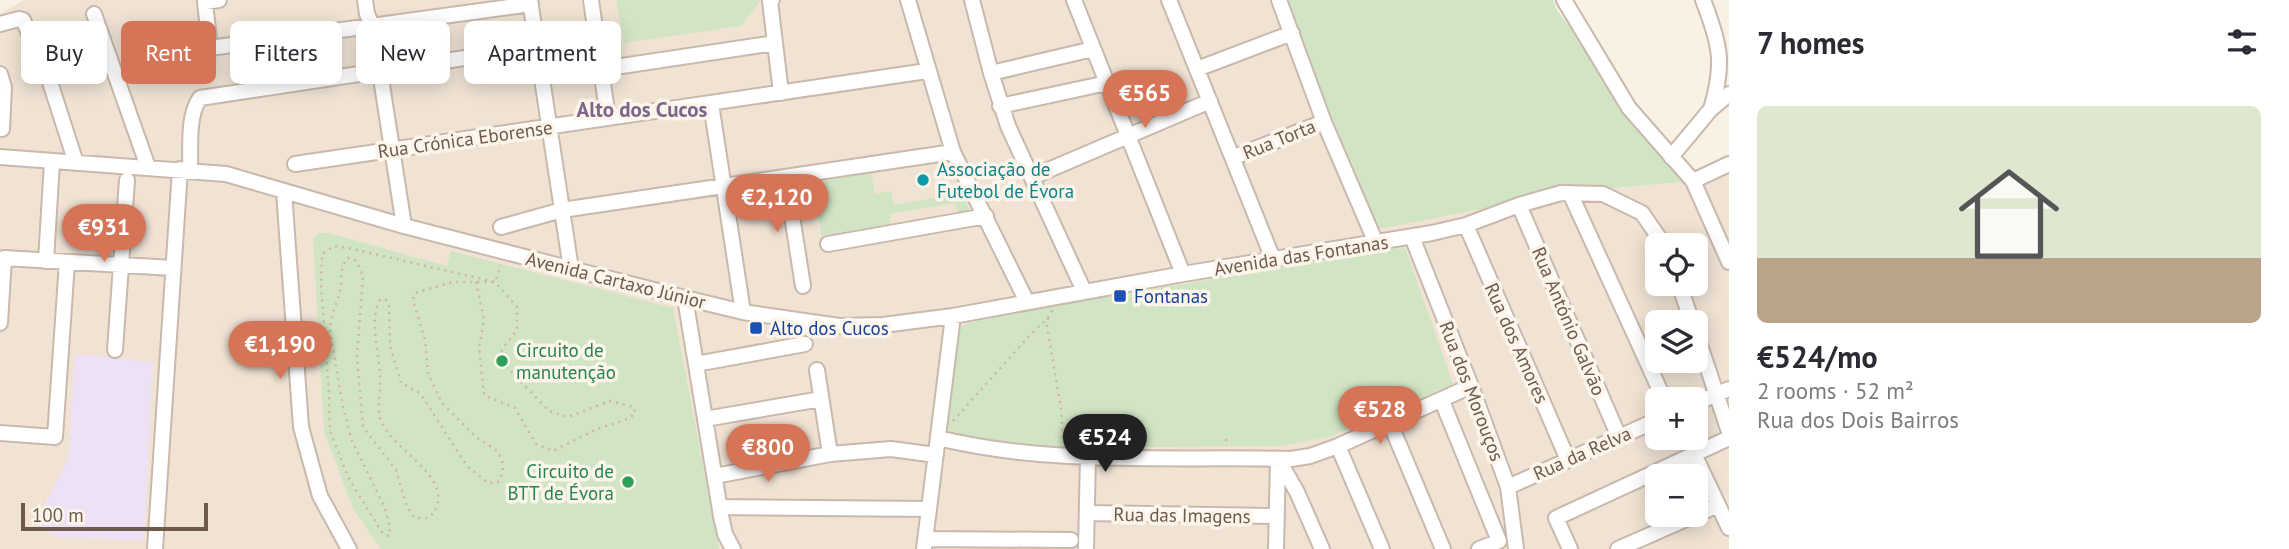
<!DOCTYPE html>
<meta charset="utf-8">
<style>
body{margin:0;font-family:"PT Sans",sans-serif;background:#f7f7f7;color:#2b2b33;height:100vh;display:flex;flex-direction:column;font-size:26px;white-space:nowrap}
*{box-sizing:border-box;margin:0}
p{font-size:23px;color:#7c7c81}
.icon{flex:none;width:38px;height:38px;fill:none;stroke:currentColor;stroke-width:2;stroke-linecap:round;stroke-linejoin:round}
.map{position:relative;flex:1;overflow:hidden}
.side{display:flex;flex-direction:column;background:#fff;width:560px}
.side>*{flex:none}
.top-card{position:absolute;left:21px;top:21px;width:665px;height:63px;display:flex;gap:14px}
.tools{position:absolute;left:1645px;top:233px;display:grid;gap:14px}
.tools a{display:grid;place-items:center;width:63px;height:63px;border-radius:10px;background:#fff;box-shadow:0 4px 18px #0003;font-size:35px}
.scale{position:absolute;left:21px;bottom:18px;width:187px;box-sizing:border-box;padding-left:7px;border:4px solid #6e594d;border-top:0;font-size:19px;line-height:24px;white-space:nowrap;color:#6e594d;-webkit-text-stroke:5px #fdf5ea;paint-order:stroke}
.price{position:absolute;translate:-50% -60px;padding:0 16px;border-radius:24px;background:#d57457;color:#fff;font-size:23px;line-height:46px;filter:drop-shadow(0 2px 4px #0008)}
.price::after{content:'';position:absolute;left:50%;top:42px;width:21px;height:16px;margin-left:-10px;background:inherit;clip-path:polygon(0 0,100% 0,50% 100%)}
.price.selected{background:#222;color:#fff}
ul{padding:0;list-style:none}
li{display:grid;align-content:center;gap:14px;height:371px;padding:0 28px}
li+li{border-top:2px solid #e1e1e2}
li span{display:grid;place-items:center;height:217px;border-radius:10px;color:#555}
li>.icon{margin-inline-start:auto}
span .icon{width:126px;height:126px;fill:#fffc;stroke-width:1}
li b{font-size:30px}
h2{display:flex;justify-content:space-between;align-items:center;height:84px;padding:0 28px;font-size:30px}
.pill{padding:0 24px;border-radius:10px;background:#fff;box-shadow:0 4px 18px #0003;font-size:24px;line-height:63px}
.pill.selected{background:#d57457;color:#fff}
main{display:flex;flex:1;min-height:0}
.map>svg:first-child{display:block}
.residential{fill:#f0e3d4;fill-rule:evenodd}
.education{fill:#eee1f5}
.green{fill:#d1e5c5}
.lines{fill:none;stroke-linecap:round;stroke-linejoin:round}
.minor-casing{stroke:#c8b9ac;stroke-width:18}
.path{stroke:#d0b5a3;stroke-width:2.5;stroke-dasharray:2 5;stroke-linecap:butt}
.minor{stroke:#fff;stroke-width:14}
.culture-dot{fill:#0f9aa8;stroke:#fdf5ea;stroke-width:2.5}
.transit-dot{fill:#1a4fb4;stroke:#fdf5ea;stroke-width:2.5}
.leisure-dot{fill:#2e9e5b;stroke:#fdf5ea;stroke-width:2.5}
.labels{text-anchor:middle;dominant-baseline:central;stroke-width:7;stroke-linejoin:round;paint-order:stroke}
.street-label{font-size:19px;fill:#6e594d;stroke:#fdf5ea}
.culture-label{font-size:19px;fill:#0d838f;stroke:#fdf5ea;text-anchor:start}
.transit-label{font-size:19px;fill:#164399;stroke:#fdf5ea;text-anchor:start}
.leisure-label{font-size:19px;fill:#27864d;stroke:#fdf5ea;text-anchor:start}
.neighbourhood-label{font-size:21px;font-weight:bold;fill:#7e658b;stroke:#fdf5ea}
</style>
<main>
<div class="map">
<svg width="1729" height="549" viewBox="0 0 1729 549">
<rect width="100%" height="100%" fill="#f9f1e4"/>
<path class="residential" d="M24,0H616L624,42L741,26L761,0H1283L1561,193L1693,181L1729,165V549H0V14ZM1657,245H1696V284H1657ZM1657,322H1696V360H1657ZM1657,399H1696V438H1657ZM1657,476H1696V514H1657Z"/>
<path class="education" d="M75,354L153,362L144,541L56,537L36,523L69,456Z"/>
<path class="green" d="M616,0H761L741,26L624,43Z
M1283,0H1553L1557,10L1629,108L1693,181L1561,193L1379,229Z
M871,173L875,194L891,191L894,205L962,193L970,211L958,212L954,203L890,214L891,227L822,237L816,206L800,208L797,185Z
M319,233H328L447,266L451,251L673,308L719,549H381L354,511L324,432L313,239Z
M1405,247L1453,384L1329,437L1282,446L1055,448L1003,445L953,434L947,427L956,337L960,327L967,323L1069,303Z"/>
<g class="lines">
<g class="minor-casing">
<path id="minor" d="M219,0L205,2L210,48L531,4
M365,0L367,14L373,27L404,226
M530,0L571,269
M591,0L608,118
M772,0L770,1L781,93
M908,0L953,152L1027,302
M972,0L991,73L1008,126L1084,291
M1074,0L1183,274
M1169,0L1273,259
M1279,0L1324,122L1376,243
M1564,0L1629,108L1693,181L1729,262
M1703,0C1720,44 1725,63 1711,109
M94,14L148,167
M0,24L19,19L23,20L32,40L40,51L76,163
M602,69L775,43
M1197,69L1292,33
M991,73L1093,49
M0,74L4,87L2,129
M711,104L743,312
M1000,106L1107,83
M0,157L226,174L404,226L685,298L743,312L839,326L883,325L953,316L1183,274L1432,233L1466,225L1519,205L1561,193L1603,194L1642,213L1664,245
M1234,157L1324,122
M1671,157L1711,109L1729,94
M295,164L927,71
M190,170C191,148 187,116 200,98L537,47
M1032,177L1210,101
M786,178L803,286
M1693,181L1729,164
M284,192L301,427L320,496L349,549
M1570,193L1664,399
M1519,205L1619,437
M1466,225L1568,460
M501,227L562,210L953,152
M1412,237L1471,386L1508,487L1516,549
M828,244L986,216
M46,261L52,162
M1679,284L1692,322
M685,298L721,516L725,534L733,549
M0,323L4,258L173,268
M1696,333L1729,432
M115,350L127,180
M696,364L805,344
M817,370L830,454
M1442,401L1499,541L1479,549
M1696,403L1729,389
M705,419L821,399
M1390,423L1443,549
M0,433L55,437L67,262
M938,438C1053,466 1174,456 1291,459L1310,456L1338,446L1471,386
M1338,446L1382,549
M1694,454L1729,528
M1278,459L1297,492L1322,549
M715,476L830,454L891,449L936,455
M1508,487L1657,420
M720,507L929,509
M1087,513L1277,516
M926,539L1071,540
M155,549L180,169
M924,549L953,316
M1086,549L1088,456
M1276,549L1278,460
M1570,549L1556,518L1729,438
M1618,549L1718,505"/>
</g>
<path class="path" d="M476,282L484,320L479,348L484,395L515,408L536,444L553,451L597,429L625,420L635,414L634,407L610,401L568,417L549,411L498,358L503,348L517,330V307L495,282L353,249L334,246L322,254L321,284L329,392L330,431L348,477L383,534L389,536L390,528L385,508L352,441L343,407L330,332C329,315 339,302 341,286C342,276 340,266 348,258L357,261L363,276L357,356L363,427L396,470L407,507L415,518H429C462,483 399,454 385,428C382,423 379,418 379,413C378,400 381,387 380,375C379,355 369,316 380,300H386L389,304L390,346L401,383L420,393L467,466L488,483L498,482L503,473L502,459L496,450L476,437L442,403L428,374L425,340L413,300L415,293L452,282H495L501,265
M1048,318L1047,325L1061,409L1063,442
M953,421L1031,334L1048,318L1053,309
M1226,439L1227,446"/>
<use href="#minor" class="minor"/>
</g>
<circle class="culture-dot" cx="923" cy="180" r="7"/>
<g class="transit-dot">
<rect x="1113" y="289" width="14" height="14" rx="3.5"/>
<rect x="749" y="321" width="14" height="14" rx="3.5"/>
</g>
<g class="leisure-dot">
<circle cx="502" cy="361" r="7"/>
<circle cx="628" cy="482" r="7"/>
</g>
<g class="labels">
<g class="street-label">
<text transform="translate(465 139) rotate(-8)">Rua Crónica Eborense</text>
<text transform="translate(1279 139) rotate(-22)">Rua Torta</text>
<text transform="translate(1301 255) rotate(-9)">Avenida das Fontanas</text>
<text transform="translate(616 280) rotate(14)">Avenida Cartaxo Júnior</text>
<text transform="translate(1569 321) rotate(67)">Rua António Galvão</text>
<text transform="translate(1517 343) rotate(66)">Rua dos Amores</text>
<text transform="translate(1472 391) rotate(69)">Rua dos Morouços</text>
<text transform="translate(1582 453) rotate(-24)">Rua da Relva</text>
<text transform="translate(1182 515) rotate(1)">Rua das Imagens</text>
</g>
<g class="culture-label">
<text x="937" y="169">Associação de<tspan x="937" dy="22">Futebol de Évora</tspan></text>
</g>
<g class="transit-label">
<text x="1134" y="296">Fontanas</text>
<text x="770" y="328">Alto dos Cucos</text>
</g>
<g class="leisure-label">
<text x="516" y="350">Circuito de<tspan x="516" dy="22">manutenção</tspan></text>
<text x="614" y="471" text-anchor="end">Circuito de<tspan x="614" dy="22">BTT de Évora</tspan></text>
</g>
<g class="neighbourhood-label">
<text x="642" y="109">Alto dos Cucos</text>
</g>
</g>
</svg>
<div class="tools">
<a><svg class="icon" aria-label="locate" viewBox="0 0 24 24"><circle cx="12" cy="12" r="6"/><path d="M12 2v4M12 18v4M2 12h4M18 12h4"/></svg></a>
<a><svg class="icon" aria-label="layers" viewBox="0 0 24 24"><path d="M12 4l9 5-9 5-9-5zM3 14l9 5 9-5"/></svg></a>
<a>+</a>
<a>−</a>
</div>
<div class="scale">100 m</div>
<b class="price" style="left:1145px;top:130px">€565</b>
<b class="price" style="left:777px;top:234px">€2,120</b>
<b class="price" style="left:104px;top:264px">€931</b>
<b class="price" style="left:280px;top:381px">€1,190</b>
<b class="price" style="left:1380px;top:446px">€528</b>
<b class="price selected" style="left:1105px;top:474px">€524</b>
<b class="price" style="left:768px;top:484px">€800</b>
<div class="top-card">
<a class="pill">Buy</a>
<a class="pill selected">Rent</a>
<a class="pill">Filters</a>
<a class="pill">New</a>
<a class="pill">Apartment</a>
</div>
</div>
<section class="side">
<h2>7 homes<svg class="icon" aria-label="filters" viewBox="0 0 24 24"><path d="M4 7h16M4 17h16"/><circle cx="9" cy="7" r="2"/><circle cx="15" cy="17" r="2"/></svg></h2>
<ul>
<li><span style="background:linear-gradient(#dfe7d0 70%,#b9a48a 0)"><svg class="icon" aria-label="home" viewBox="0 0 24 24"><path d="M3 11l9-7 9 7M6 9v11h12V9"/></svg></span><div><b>€524/mo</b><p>2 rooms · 52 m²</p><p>Rua dos Dois Bairros</p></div></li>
</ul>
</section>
</main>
